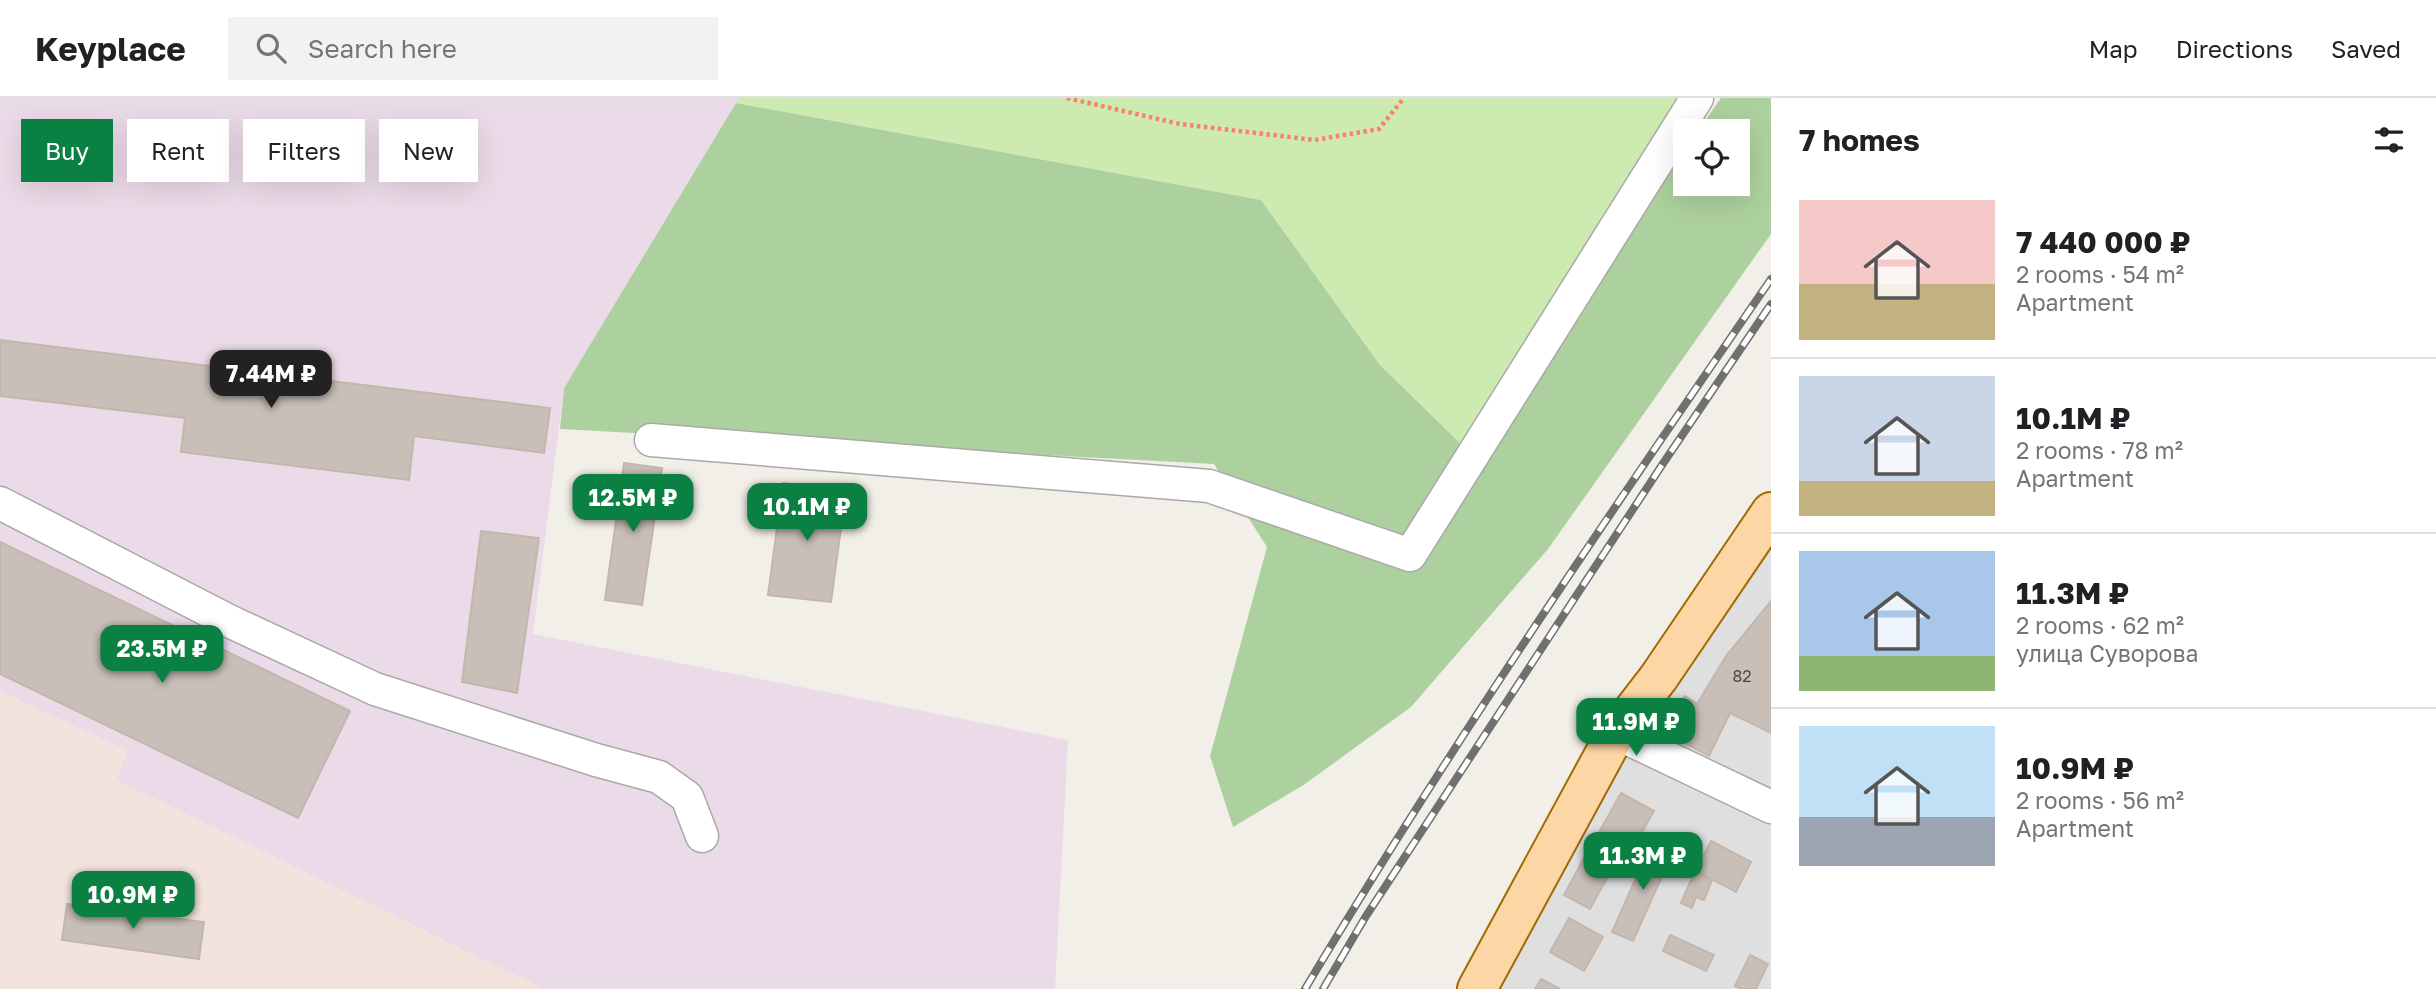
<!DOCTYPE html>
<meta charset="utf-8">
<style>
body{margin:0;font-family:"Golos Text",sans-serif;background:#f2f2f2;color:#202124;height:100vh;display:flex;flex-direction:column;font-size:26px;white-space:nowrap}
*{box-sizing:border-box;margin:0}
p{font-size:23px;color:#757577}
.icon{flex:none;width:38px;height:38px;fill:none;stroke:currentColor;stroke-width:2;stroke-linecap:round;stroke-linejoin:round}
.map{position:relative;flex:1;overflow:hidden}
.sheet{display:flex;flex-direction:column;background:#fff;width:665px}
.sheet>*{flex:none}
.top-card{position:absolute;left:21px;top:21px;width:665px;height:63px;display:flex;gap:14px}
.tools{position:absolute;left:1673px;top:21px;display:grid;gap:14px}
.tools a{display:grid;place-items:center;width:77px;height:77px;border-radius:0px;background:#fff;box-shadow:0 7px 28px #0002;font-size:35px}
.price{position:absolute;translate:-50% -60px;padding:0 16px;border-radius:14px;background:#0b8043;color:#fff;font-size:23px;line-height:46px;filter:drop-shadow(0 2px 4px #0008)}
.price::after{content:'';position:absolute;left:50%;top:42px;width:21px;height:16px;margin-left:-10px;background:inherit;clip-path:polygon(0 0,100% 0,50% 100%)}
.price.selected{background:#222;color:#fff}
ul{padding:0;list-style:none}
li{display:flex;align-items:center;gap:21px;height:175px;padding:0 28px}
li+li{border-top:2px solid #e0e0e0}
li span{display:grid;place-items:center;flex:none;width:196px;height:140px;border-radius:0px;color:#555}
li>.icon{margin-inline-start:auto}
span .icon{width:84px;height:84px;fill:#fffc;stroke-width:1}
li b{font-size:30px}
h2{display:flex;justify-content:space-between;align-items:center;height:84px;padding:0 28px;font-size:30px}
.chip{padding:0 24px;border-radius:0px;background:#fff;box-shadow:0 7px 28px #0002;font-size:24px;line-height:63px}
.chip.selected{background:#0b8043;color:#fff}
header{display:flex;align-items:center;gap:42px;box-sizing:border-box;height:98px;padding:0 35px;background:#fff;border-bottom:2px solid #e0e0e0}
header strong{font-size:33px}
nav{display:flex;gap:38px;margin-inline-start:auto;font-size:24px}
.search{width:490px;height:63px;background:#f2f2f2;display:flex;align-items:center;gap:18px;box-sizing:border-box;padding:0 24px;border-radius:0px;color:#757577;font-size:26px}
main{display:flex;flex:1;min-height:0}
.map>svg:first-child{display:block}
.residential{fill:#e0dfdf}
.industrial{fill:#ebdbe8}
.military{fill:#f3e3dd}
.grass{fill:#cdebb0}
.forest{fill:#add19e}
.building{fill:#c7bfb8;stroke:#c4b6ab;stroke-width:2}
.lines{fill:none;stroke-linecap:round;stroke-linejoin:round}
.minor-casing{stroke:#a9a9a9;stroke-width:35}
.major-casing{stroke:#a06b00;stroke-width:42}
.path{stroke:#fa8072;stroke-width:4.5;stroke-dasharray:3.5 3.5;stroke-linecap:butt}
.minor{stroke:#fff;stroke-width:32}
.major{stroke:#fcd6a4;stroke-width:38}
.rail-casing{stroke:#707070;stroke-width:8}
.rail{stroke:#fff;stroke-width:5;stroke-dasharray:16;stroke-linecap:butt}
.labels{text-anchor:middle;dominant-baseline:central;stroke-width:5;stroke-linejoin:round;paint-order:stroke}
.number-label{font-size:16px;fill:#4b4948}
</style>
<header>
<strong>Keyplace</strong>
<div class="search"><svg class="icon" aria-label="search" viewBox="0 0 24 24"><circle cx="10" cy="10" r="6"/><path d="M15 15l6 6"/></svg>Search here</div>
<nav><a>Map</a><a>Directions</a><a>Saved</a></nav>
</header>
<main>
<div class="map">
<svg width="1771" height="891" viewBox="0 0 1771 891">
<rect width="100%" height="100%" fill="#f2efe9"/>
<path class="residential" d="M1771,414V891H1477Z"/>
<path class="industrial" d="M0,0H740L564,290L533,536L1068,642L1055,891H544L116,682L127,653L0,593Z"/>
<path class="military" d="M0,593L128,653L116,682L544,891H0Z"/>
<path class="grass" d="M740,0H1697L1472,358L1380,267L1261,102L737,5Z"/>
<path class="forest" d="M1721,0H1771V136L1548,451L1411,609L1305,686L1233,729L1210,658L1267,449L1214,366L560,331L564,290L736,5L1261,102L1380,267L1472,357L1685,52V86H1738V33H1698Z"/>
<path class="building" d="M0,242L550,310L544,355L414,338L409,382L181,354L185,320L0,298Z
M624,365L662,370L642,507L605,502Z
M783,385L846,393L831,504L768,497Z
M481,433L539,440L517,595L462,584Z
M0,444L350,613L298,720L0,576Z
M1771,503V635L1730,615L1709,658L1658,631L1685,598L1697,606L1726,558Z
M1621,695L1654,713L1622,770L1589,752Z
M1711,743L1751,764L1736,794L1696,773Z
M1652,744L1673,754L1633,843L1612,834Z
M1586,756L1612,771L1590,811L1564,797Z
M1694,775L1712,782L1704,802L1696,799L1692,810L1681,805Z
M67,806L204,824L199,861L62,842Z
M1569,820L1603,839L1584,873L1550,854Z
M1670,837L1714,857L1706,873L1663,853Z
M1750,857L1768,866L1756,891H1742L1735,888Z
M1541,881L1560,891H1535Z"/>
<g class="lines">
<g class="minor-casing">
<path id="minor" d="M651,342L1209,388L1410,457L1697,0
M0,405L229,523L375,591L596,662L659,679L687,699L702,738
M1616,635L1771,709"/>
</g>
<g class="major-casing">
<path id="major" d="M1477,891L1616,635L1659,579L1771,414"/>
</g>
<path class="path" d="M1067,0L1180,26L1315,42L1379,31L1404,0"/>
<use href="#minor" class="minor"/>
<use href="#major" class="major"/>
<g class="rail-casing">
<path id="rail" d="M1305,891C1450,648 1611,414 1771,181
M1323,891L1366,818L1662,367L1771,206"/>
</g>
<use href="#rail" class="rail"/>
</g>
<g class="labels">
<g class="number-label">
<text x="1742" y="578">82</text>
</g>
</g>
</svg>
<div class="tools">
<a><svg class="icon" aria-label="locate" viewBox="0 0 24 24"><circle cx="12" cy="12" r="6"/><path d="M12 2v4M12 18v4M2 12h4M18 12h4"/></svg></a>
</div>
<b class="price selected" style="left:271px;top:312px">7.44M ₽</b>
<b class="price" style="left:633px;top:436px">12.5M ₽</b>
<b class="price" style="left:807px;top:445px">10.1M ₽</b>
<b class="price" style="left:162px;top:587px">23.5M ₽</b>
<b class="price" style="left:1636px;top:660px">11.9M ₽</b>
<b class="price" style="left:1643px;top:794px">11.3M ₽</b>
<b class="price" style="left:133px;top:833px">10.9M ₽</b>
<div class="top-card">
<a class="chip selected">Buy</a>
<a class="chip">Rent</a>
<a class="chip">Filters</a>
<a class="chip">New</a>
</div>
</div>
<section class="sheet">
<h2>7 homes<svg class="icon" aria-label="filters" viewBox="0 0 24 24"><path d="M4 7h16M4 17h16"/><circle cx="9" cy="7" r="2"/><circle cx="15" cy="17" r="2"/></svg></h2>
<ul>
<li><span style="background:linear-gradient(#f6c9c9 60%,#c2b280 0)"><svg class="icon" aria-label="home" viewBox="0 0 24 24"><path d="M3 11l9-7 9 7M6 9v11h12V9"/></svg></span><div><b>7 440 000 ₽</b><p>2 rooms · 54 m²</p><p>Apartment</p></div></li>
<li><span style="background:linear-gradient(#c9d6e8 75%,#c2b280 0)"><svg class="icon" aria-label="home" viewBox="0 0 24 24"><path d="M3 11l9-7 9 7M6 9v11h12V9"/></svg></span><div><b>10.1M ₽</b><p>2 rooms · 78 m²</p><p>Apartment</p></div></li>
<li><span style="background:linear-gradient(#a9c7e8 75%,#8fb573 0)"><svg class="icon" aria-label="home" viewBox="0 0 24 24"><path d="M3 11l9-7 9 7M6 9v11h12V9"/></svg></span><div><b>11.3M ₽</b><p>2 rooms · 62 m²</p><p>улица Суворова</p></div></li>
<li><span style="background:linear-gradient(#bfe0f5 65%,#9aa5b1 0)"><svg class="icon" aria-label="home" viewBox="0 0 24 24"><path d="M3 11l9-7 9 7M6 9v11h12V9"/></svg></span><div><b>10.9M ₽</b><p>2 rooms · 56 m²</p><p>Apartment</p></div></li>
</ul>
</section>
</main>
